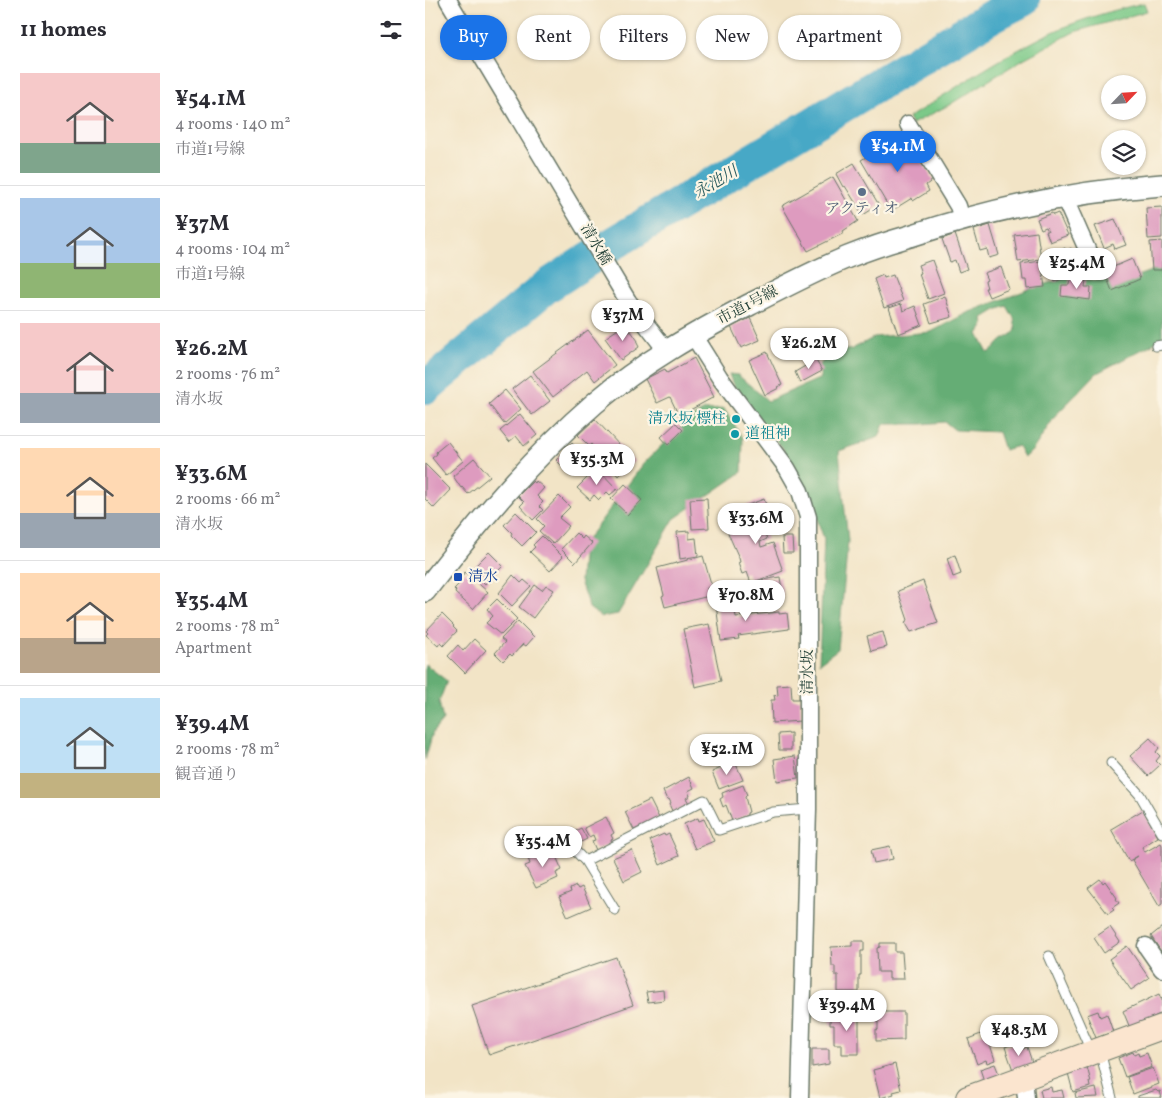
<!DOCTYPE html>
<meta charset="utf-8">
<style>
body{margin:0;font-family:Vollkorn,"Noto Serif JP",serif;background:#f7f7f7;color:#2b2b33;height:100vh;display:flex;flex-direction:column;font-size:19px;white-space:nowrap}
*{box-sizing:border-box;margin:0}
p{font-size:16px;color:#7c7c81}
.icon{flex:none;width:28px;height:28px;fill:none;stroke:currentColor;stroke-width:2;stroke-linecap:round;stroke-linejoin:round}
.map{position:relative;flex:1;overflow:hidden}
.details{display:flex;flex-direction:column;background:#fff;width:425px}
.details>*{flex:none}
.banner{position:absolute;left:15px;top:15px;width:475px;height:45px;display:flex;gap:10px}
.needle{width:32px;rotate:65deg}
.controls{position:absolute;left:676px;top:75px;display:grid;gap:10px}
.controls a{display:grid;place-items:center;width:45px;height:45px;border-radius:50%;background:#fff;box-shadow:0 1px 4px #0004;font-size:25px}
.price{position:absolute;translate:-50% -42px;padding:0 11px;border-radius:18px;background:#fff;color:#222;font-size:16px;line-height:32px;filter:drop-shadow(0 1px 2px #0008)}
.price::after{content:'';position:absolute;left:50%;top:30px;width:15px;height:11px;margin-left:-8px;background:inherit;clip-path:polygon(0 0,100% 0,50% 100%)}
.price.active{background:#1a73e8;color:#fff}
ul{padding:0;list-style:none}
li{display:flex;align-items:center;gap:15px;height:125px;padding:0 20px}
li+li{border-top:1px solid #e1e1e2}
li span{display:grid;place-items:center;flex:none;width:140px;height:100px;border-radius:0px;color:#555}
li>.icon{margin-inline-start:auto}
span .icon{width:60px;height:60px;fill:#fffc;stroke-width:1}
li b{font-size:21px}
h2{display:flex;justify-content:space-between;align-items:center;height:60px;padding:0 20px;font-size:21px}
.tag{padding:0 18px;border-radius:22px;background:#fff;box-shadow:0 1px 4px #0004;font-size:18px;line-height:45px}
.tag.active{background:#1a73e8;color:#fff}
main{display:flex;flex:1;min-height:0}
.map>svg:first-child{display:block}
.green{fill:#7cc988;stroke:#4e835e}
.forest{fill:#65ad74;stroke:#427554;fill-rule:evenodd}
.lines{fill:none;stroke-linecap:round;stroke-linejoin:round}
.river{stroke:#47a8c6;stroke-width:34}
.building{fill:#de9bbf}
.service-casing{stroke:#697767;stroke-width:11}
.minor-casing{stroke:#697767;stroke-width:19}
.tertiary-casing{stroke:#697767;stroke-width:24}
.secondary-casing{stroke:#697767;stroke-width:26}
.service{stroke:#fff;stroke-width:9}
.minor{stroke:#fff;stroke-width:16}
.tertiary{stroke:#fff;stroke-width:21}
.secondary{stroke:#fbe5cf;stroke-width:24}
.service-dot{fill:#5c6f8a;stroke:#fcf5e5;stroke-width:2}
.culture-dot{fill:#0f9aa8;stroke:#fcf5e5;stroke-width:2}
.transit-dot{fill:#1a4fb4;stroke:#fcf5e5;stroke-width:2}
.labels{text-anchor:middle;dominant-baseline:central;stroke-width:4.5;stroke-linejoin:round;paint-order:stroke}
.service-label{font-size:15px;fill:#4e5e75;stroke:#fcf5e5}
.street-label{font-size:15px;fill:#1f3d34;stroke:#fcf5e5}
.culture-label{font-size:15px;fill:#0d838f;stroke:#fcf5e5;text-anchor:end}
.transit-label{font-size:15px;fill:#164399;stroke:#fcf5e5;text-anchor:start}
.water-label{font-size:16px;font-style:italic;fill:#2b5d60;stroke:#fcf5e5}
</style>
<main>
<section class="details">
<h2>11 homes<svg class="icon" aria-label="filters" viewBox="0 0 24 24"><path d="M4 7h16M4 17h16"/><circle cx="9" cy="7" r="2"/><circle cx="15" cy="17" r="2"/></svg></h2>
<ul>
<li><span style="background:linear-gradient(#f6c9c9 70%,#7fa58c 0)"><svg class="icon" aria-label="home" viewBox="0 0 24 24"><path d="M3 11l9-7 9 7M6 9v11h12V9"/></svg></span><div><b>¥54.1M</b><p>4 rooms · 140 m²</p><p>市道1号線</p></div></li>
<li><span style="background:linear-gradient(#a9c7e8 65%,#8fb573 0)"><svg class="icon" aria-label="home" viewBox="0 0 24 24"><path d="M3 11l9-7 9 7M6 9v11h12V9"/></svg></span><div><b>¥37M</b><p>4 rooms · 104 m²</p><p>市道1号線</p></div></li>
<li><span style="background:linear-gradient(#f6c9c9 70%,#9aa5b1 0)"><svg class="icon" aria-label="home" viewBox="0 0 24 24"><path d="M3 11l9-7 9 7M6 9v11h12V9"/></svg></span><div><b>¥26.2M</b><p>2 rooms · 76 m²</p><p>清水坂</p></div></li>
<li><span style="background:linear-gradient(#ffd9b3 65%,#9aa5b1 0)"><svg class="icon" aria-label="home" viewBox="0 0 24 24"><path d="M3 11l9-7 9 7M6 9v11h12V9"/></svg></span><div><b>¥33.6M</b><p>2 rooms · 66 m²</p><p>清水坂</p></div></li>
<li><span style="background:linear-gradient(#ffd9b3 65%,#b9a48a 0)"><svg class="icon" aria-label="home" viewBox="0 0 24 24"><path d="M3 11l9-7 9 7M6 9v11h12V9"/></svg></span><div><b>¥35.4M</b><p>2 rooms · 78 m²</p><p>Apartment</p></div></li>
<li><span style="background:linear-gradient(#bfe0f5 75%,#c2b280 0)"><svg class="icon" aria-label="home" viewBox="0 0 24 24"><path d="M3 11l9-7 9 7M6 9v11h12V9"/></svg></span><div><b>¥39.4M</b><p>2 rooms · 78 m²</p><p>観音通り</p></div></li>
</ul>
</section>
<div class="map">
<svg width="737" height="1098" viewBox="0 0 737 1098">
<rect width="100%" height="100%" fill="#fcf5e5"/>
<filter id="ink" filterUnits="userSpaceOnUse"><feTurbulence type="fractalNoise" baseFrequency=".02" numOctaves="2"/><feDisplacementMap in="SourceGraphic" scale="10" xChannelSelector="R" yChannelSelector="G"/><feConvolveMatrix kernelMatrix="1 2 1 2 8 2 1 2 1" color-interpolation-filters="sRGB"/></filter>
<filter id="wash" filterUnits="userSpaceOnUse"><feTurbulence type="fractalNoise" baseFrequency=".0096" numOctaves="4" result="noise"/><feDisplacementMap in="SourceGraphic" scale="20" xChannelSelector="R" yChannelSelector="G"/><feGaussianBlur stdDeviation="1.12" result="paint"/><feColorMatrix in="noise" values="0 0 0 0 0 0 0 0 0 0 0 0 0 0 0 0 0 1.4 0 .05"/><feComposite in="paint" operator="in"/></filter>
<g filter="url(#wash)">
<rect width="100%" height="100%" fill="#f2e4c6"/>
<path class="green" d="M719,3L722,11L649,32L600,58L524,105L487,124L483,118C523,93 562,66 604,44C639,24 680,12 719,3Z"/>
<path class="forest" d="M737,267V339L672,373L631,415L607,451L599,457L593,446L579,450L573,432L530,430L520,422L496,424H459L454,437L414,451L423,541L413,649L394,663L399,539L382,490L357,447L331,418L308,385L304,374L313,375L343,401L396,378L393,366L407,353L427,349L450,337L506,332L542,313L607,288L640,278L681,281L715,275ZM582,306L589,318L591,330C585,338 580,337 575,342C570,347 569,350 563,353L553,334L559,325L558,318L571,310Z
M299,409L318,438L317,472L249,519L193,614L176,617L164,608L155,581L158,545L219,463L259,423L279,410Z
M0,664L22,681L14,702L18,720L8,732L0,760Z"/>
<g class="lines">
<path class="river" d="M0,388L121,287L176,251L567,16L598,0"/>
</g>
<g id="blocks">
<path class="building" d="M481,134L508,180L501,185L504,191L488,201L487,198L466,211L436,160Z
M429,163L454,205L438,215L420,186L418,187L411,174Z
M408,177L433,221L418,231L419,233L383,251L357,206Z
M737,207V238L723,239L721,208Z
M627,213L628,215L633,213L643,235L625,242L621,231H623L621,227L616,229L612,219Z
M690,219L701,245L690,249L688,244L679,248L670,226Z
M565,225L574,255L564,258L562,249L555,251L549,230Z
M612,232L616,259L593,262L589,235Z
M530,234L542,269L534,272L530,260L525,262L517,239Z
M737,241V270H727L725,242Z
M640,248L641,251L646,248L656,270L630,282L619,258Z
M707,259L715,279L687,291L679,271Z
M507,260L519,293L503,299L494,274L496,273L493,265Z
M616,261L620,287L602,289L601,280H598L596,264Z
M576,267L584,289L564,297L560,288H562L560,281L562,280L559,273Z
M458,275L459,278L468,275L478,301L459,308L449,279Z
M645,278L661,280L660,287H666L665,300L636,296L637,285H644Z
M520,296L527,317L506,323L499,304Z
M476,304L478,311L490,306L497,325L473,334L464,308Z
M325,318L335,340L316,348L306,327Z
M199,325L204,332L206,331L213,341L212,343L214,347L196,360L180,338Z
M163,330L190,365L170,381L162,370L128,397L108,371Z
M342,352L357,385L353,387L354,388L340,395L324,360Z
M389,357L397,371L375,383L370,372L382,365L380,362Z
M269,358L289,397L254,416L245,397L232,403L220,379L240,369L242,373Z
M105,375L125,401L107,415L87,389Z
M80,390L96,409L79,424L64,404Z
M95,414L112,435L99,446L91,436L84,442L75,431Z
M170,419L209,461L193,476L166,444L164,446L153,435Z
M251,423L258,430L243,445L236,437Z
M23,442L38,461L21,475L7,458L12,454L11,452Z
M147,443L168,464L156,476L144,464L140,469L131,460Z
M49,458L65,476L43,494L37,487L36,488L28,476Z
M0,464L26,490L9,508L0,499Z
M172,468L192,489L185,495L182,492L174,500L169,495L165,500L152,488Z
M108,481L110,483L111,481L119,488L112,496L118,502L114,506L118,510L108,520L95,506L99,502L93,496Z
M200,484L217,500L203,515L186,499Z
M134,496L145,507L134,518L144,526L128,544L114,531L119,526L112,519Z
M282,498L284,528L267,529L265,499Z
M339,499L348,526L338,529L342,539L335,542L336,547L348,543L358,571L326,583L322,572L317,574L313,563L315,562L314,558L303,533L326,525L320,506Z
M91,512L111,532L97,546L86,535L87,533L79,525Z
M264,531V539L271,538L273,556L255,559L252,532Z
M151,533L157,539L159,536L167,543L150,563L136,549Z
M117,536L138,557L125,571L105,552L110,547L108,545Z
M357,537H367L368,553H358Z
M64,552L78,566L60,584L46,570Z
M530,555L536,574L528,577L522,558Z
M278,556L287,587L282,588L284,596L240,607L237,596L239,595L232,568Z
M40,572L63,592L48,609L30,593L31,591L29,589L34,584L32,582Z
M88,575L96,583L99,580L106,586L87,606L74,593Z
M355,577L358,596L340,599L337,580Z
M498,581L513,623L486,632L480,622L483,620L473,591Z
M110,585L117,590L121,585L129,590L108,618L94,607Z
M298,597V600L308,598L311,617L354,612V614L362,613L364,629L313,636L314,639L296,641L290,598Z
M72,599L92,619L76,635L61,623L68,616L62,609Z
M17,614L29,626L28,627L32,631L18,646L15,643L13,646L1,635L3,633L1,631Z
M93,621L109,637L101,646L98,644L87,656L85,654L78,661L70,653L80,642L76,639Z
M284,624L296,681L270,687L258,629Z
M458,632L462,647L446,651L442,636Z
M49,639L61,650L40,673L23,656L33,645L38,651Z
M366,684L367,699H375L376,721L347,723L346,700H350L349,695L353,696L352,685Z
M366,733V750H354L353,734Z
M725,738L734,748L731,752L735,756L731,761L735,765L723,776L705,756Z
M370,756L373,778L352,781L349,759Z
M310,762L318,780L294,789L287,772Z
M264,777L269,788L263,791L265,796L261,798L265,805L248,813L244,804L246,803L244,799L242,800L238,791Z
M318,785L322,795L320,797L324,812L322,813V815L307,821L301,805L298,807L295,799L298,797L297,793Z
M225,800L234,818L209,830L200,812Z
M718,810L733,837L717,847L720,852L736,843L737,845V904L734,906L707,860L713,856L704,861L686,829Z
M181,817L189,833L186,835L188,839L186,840L187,843L171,850L167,841L170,840L168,835L164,837L159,828Z
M273,818L274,821L279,819L289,841L270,849L259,824Z
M156,828L162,839L152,844L146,833Z
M239,834L240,836L244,834L254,856L235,865L225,840Z
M133,845L139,852L134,856L128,849Z
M465,846L468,859L449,863L446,850Z
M125,848L128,855L130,854L137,870L131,873L133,878L111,888L100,866L105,864L103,858Z
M207,850L217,872L199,881L188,858Z
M675,879L678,883L680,881L692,898L691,899L694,903L687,908L689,910L683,914L663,888Z
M151,886L153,889L157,887L166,907L143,917L134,897L146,892L145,889Z
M685,927L695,942L679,953L669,938Z
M737,927V953L726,936Z
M427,941H439V951H436V975H434V992H413V975H410V966H407L406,947L427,946Z
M455,943H470V952H477L479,979H464V972H453L452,948L455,947Z
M702,946L724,978L706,990L684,959Z
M191,957L208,1005L64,1055L47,1006Z
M238,990L239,1000L223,1002L221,992Z
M734,994L736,999L737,998V1013L705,1028L698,1011Z
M673,1011L675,1017L682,1014L688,1032L671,1038L662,1015Z
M453,1012H479V1040L451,1041V1029L453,1030Z
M405,1014H434V1054H417V1044H409V1025H405Z
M561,1032L570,1060L562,1063L561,1060L552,1064L543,1039Z
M592,1042L593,1046L597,1045L598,1049L602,1047L608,1065L589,1073L580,1047Z
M387,1049H404V1064L387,1067Z
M708,1052L709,1055L713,1053L714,1056L722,1053L727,1067L700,1077L693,1058Z
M470,1064L476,1090L468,1092L469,1094L455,1098L448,1070Z
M570,1064L576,1079L560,1084L555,1069Z
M662,1067L666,1082H664L665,1087L648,1092L643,1073Z
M728,1068L734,1084L708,1094L702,1077Z
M626,1087L627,1092L637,1090L639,1098H617L615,1090Z
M671,1088L673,1097L651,1098L650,1093Z
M731,1090L733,1092L735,1091L737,1098H713V1096Z"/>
</g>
</g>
<g filter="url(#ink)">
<use href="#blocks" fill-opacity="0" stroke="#697767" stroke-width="1"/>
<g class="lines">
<g class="service-casing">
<path id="service" d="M731,346L737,345
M686,763L715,795L737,833
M134,834L160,861L190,910
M160,861L279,800L294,830L348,812L383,809
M624,956L666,1051
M378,1005L440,1003
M675,1051L687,1098"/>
</g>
<g class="minor-casing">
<path id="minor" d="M23,0L203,301L241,350
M483,124L533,206L537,219
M639,197L668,263
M268,335L295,378L362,468L375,491L383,517V809L375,1098
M721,946L737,969
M599,1078L601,1098"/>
</g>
<g class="tertiary-casing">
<path id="tertiary" d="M0,591C52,524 105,459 170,403C217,363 270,333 324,305C357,288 389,271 423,257C443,249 464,242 485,236C567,209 651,191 737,185"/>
</g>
<g class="secondary-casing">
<path id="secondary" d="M543,1098L737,1027"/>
</g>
<use href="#service" class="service"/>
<use href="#minor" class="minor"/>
<use href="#tertiary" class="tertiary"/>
<use href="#secondary" class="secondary"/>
</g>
</g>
<circle class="service-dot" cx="437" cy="192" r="5"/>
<g class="culture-dot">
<circle cx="311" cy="419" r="5"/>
<circle cx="310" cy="434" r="5"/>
</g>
<rect class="transit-dot" x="28" y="572" width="10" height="10" rx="2.5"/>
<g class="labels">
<g class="service-label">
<text x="437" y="209">アクティオ</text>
</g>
<g class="street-label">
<text transform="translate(170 245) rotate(59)">清水橋</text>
<text transform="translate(323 306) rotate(-28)">市道1号線</text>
<text transform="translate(383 672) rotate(-90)">清水坂</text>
</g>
<g class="culture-label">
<text x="301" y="419">清水坂 標柱</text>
<text x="320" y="434" text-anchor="start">道祖神</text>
</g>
<g class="transit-label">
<text x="43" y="577">清水</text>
</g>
<g class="water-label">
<text transform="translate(291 183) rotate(-31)">永池川</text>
</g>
</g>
</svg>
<div class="controls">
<a><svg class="needle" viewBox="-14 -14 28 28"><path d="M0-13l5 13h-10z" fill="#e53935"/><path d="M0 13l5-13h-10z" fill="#7c7c81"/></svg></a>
<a><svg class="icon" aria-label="layers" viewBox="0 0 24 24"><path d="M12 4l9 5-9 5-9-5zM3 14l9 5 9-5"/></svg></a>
</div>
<b class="price active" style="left:473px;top:173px">¥54.1M</b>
<b class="price" style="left:652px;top:290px">¥25.4M</b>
<b class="price" style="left:198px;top:342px">¥37M</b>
<b class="price" style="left:384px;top:370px">¥26.2M</b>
<b class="price" style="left:172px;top:486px">¥35.3M</b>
<b class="price" style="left:331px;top:545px">¥33.6M</b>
<b class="price" style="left:321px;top:622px">¥70.8M</b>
<b class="price" style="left:302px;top:776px">¥52.1M</b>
<b class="price" style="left:118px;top:868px">¥35.4M</b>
<b class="price" style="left:422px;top:1032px">¥39.4M</b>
<b class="price" style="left:594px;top:1057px">¥48.3M</b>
<div class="banner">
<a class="tag active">Buy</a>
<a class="tag">Rent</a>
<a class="tag">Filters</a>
<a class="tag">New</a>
<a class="tag">Apartment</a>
</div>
</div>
</main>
